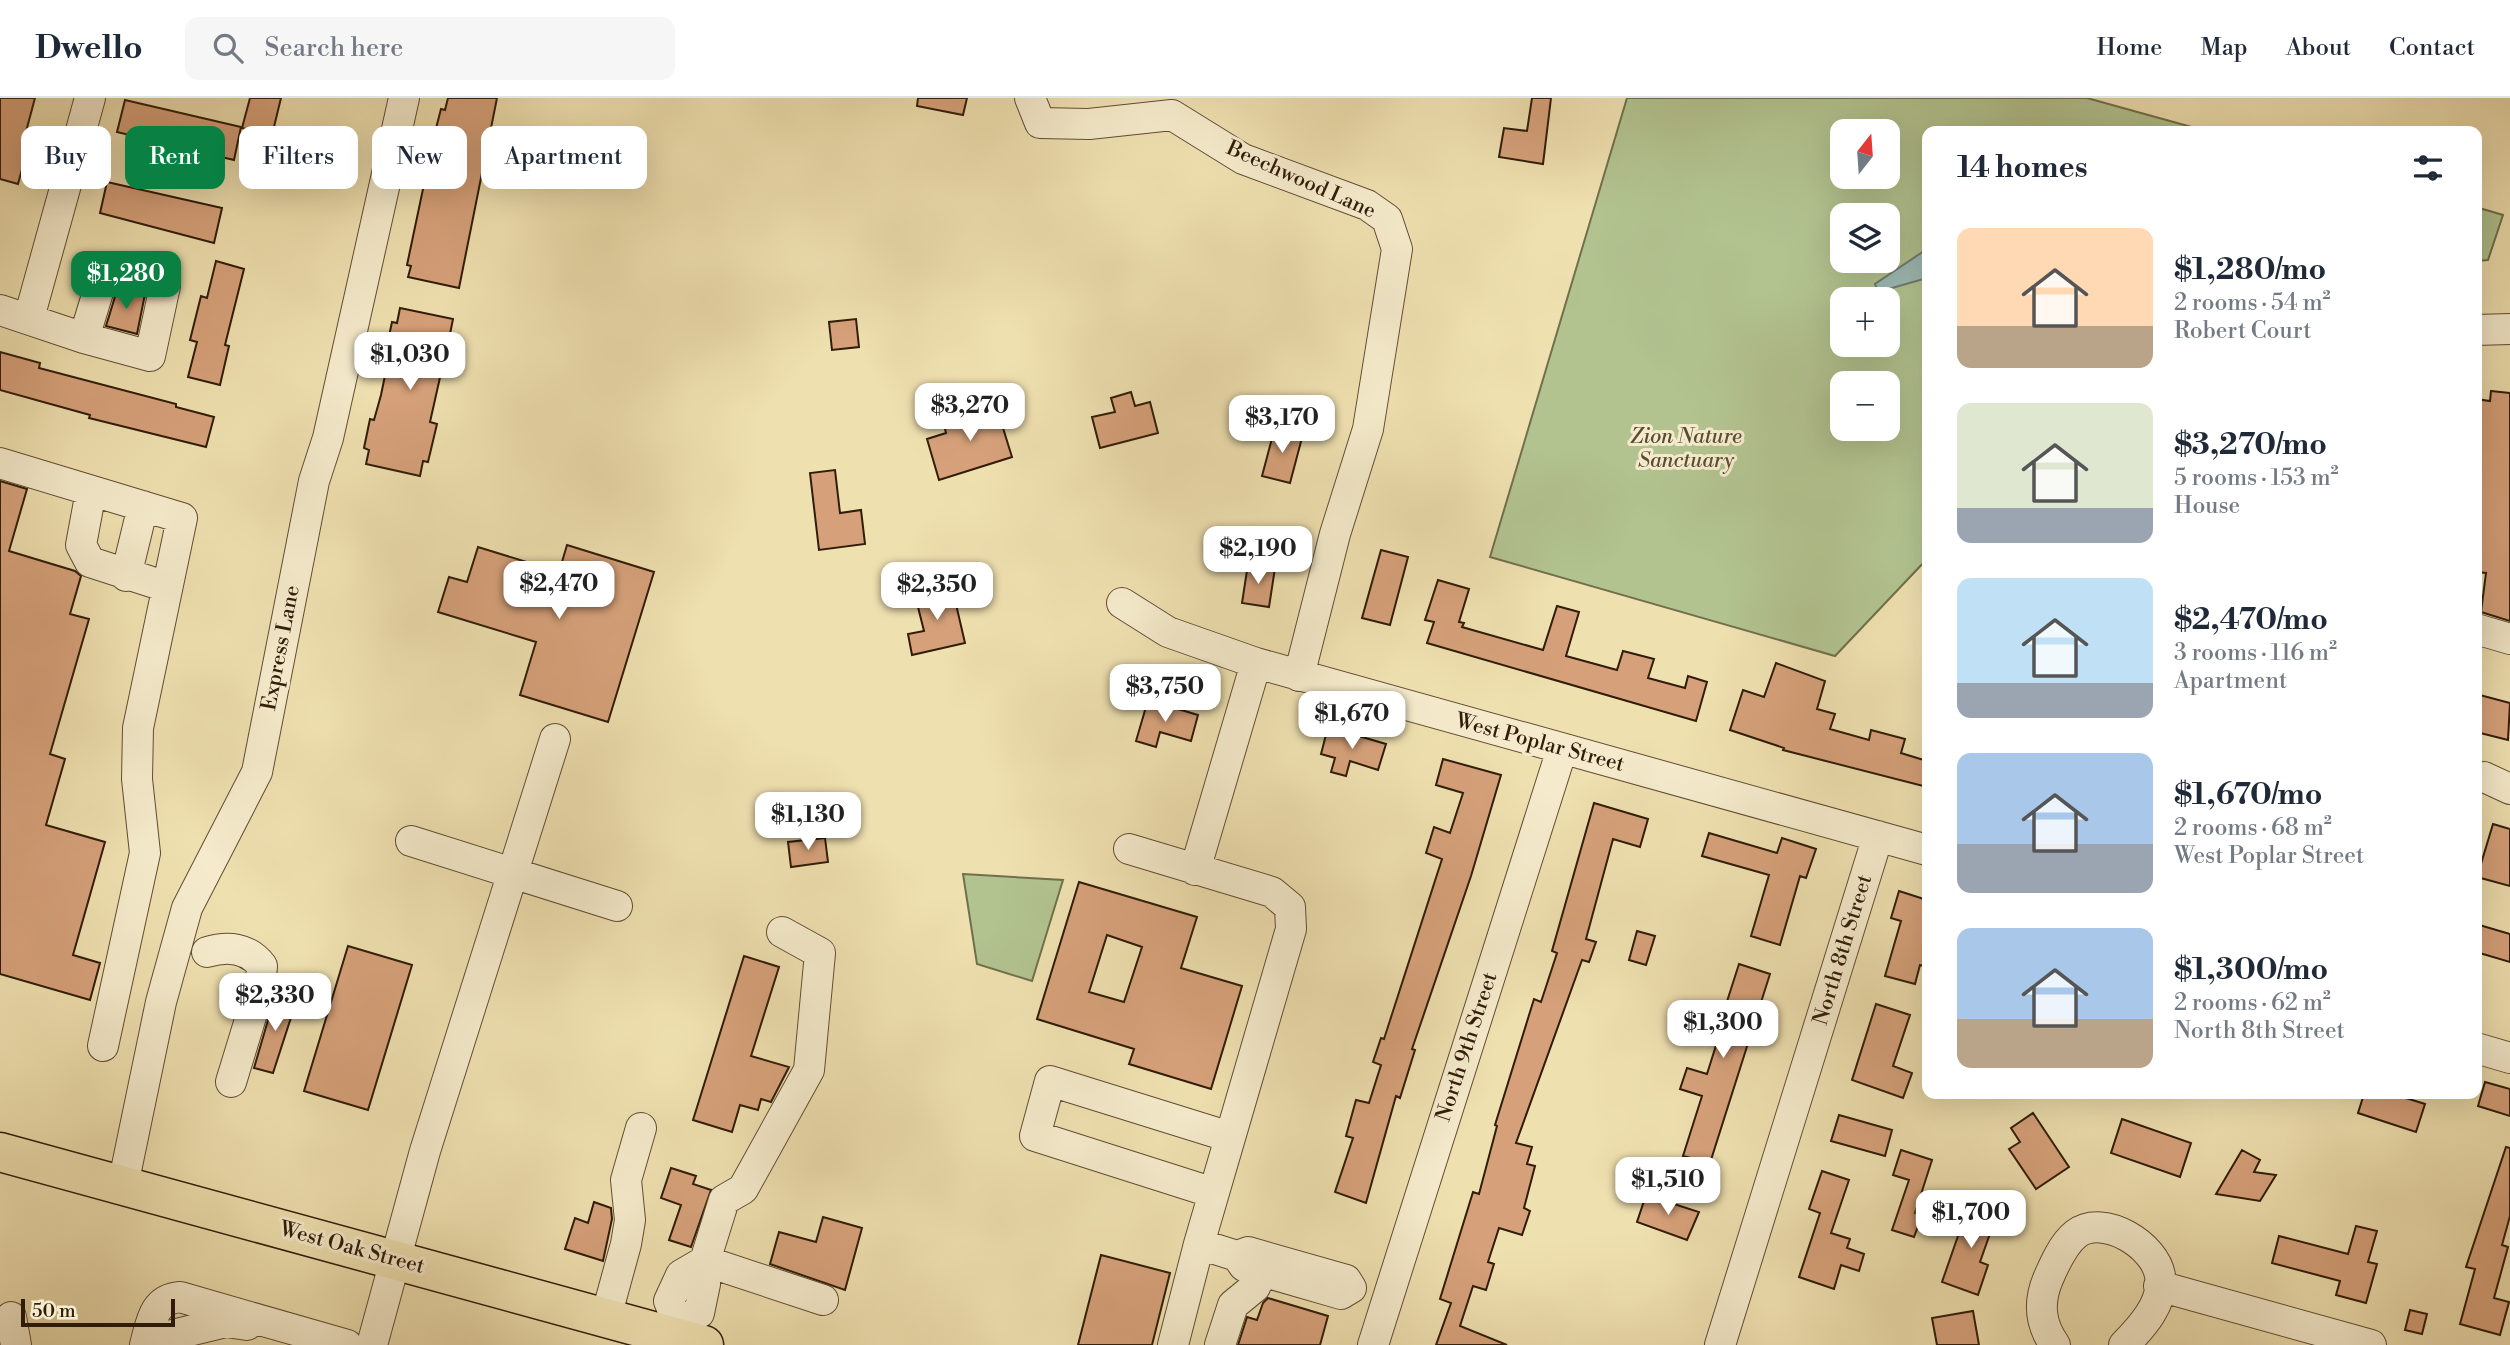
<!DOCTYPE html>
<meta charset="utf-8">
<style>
body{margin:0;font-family:"Libre Bodoni",serif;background:#f6f6f7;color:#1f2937;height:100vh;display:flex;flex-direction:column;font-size:26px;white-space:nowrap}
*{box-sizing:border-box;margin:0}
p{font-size:23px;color:#747a83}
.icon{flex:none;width:38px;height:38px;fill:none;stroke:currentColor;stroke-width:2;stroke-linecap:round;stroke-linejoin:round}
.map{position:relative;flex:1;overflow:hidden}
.side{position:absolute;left:1922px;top:28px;width:560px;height:973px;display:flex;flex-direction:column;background:#fff;border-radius:14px;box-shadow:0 7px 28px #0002}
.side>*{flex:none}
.top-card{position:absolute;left:21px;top:28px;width:665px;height:63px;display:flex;gap:14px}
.needle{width:46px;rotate:17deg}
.controls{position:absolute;left:1830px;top:21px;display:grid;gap:14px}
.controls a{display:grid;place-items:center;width:70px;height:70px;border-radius:14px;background:#fff;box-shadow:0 7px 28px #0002;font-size:35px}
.scale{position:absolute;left:21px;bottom:18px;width:154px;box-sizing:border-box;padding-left:7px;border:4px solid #301c09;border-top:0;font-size:19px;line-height:24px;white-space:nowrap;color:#301c09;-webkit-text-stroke:5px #f5ebcc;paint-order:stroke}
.price{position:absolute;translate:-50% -60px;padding:0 16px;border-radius:14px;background:#fff;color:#222;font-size:23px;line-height:46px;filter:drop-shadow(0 2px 4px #0008)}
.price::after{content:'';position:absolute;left:50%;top:42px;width:21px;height:16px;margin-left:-10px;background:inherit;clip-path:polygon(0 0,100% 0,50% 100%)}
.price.current{background:#0b8043;color:#fff}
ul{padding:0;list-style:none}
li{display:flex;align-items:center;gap:21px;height:175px;padding:0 35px}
li span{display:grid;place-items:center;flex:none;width:196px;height:140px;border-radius:14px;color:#555}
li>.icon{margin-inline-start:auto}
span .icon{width:84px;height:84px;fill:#fffc;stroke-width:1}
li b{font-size:30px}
h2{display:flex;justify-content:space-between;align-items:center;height:84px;padding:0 35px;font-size:30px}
.pill{padding:0 24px;border-radius:14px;background:#fff;box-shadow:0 7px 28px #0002;font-size:24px;line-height:63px}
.pill.current{background:#0b8043;color:#fff}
header{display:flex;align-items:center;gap:42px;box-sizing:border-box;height:98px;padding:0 35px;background:#fff;border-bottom:2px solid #e0e1e3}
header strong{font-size:33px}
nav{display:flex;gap:38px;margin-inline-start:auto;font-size:24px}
.search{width:490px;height:63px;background:#f6f6f7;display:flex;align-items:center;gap:18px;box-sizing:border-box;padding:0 24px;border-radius:14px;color:#747a83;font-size:26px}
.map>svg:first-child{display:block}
.green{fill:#b2c390;stroke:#71704c;stroke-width:2;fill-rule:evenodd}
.water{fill:#9dbbb5;stroke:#717b70;stroke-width:2}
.building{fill:#d6a17a;stroke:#301c09;stroke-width:2;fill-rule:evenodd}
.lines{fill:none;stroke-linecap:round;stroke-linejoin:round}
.minor-casing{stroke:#604d33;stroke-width:32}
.major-casing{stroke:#301c09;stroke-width:41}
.minor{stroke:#f5ebcc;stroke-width:30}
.major{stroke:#efe0b0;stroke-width:38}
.labels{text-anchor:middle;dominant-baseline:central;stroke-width:6;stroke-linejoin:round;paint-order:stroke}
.street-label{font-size:21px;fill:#301c09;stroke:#f5ebcc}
.park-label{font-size:21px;font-style:italic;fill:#574e32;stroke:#f5ebcc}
</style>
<header>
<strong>Dwello</strong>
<div class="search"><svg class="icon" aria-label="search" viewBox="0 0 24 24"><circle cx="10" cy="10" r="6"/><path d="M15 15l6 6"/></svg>Search here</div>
<nav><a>Home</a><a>Map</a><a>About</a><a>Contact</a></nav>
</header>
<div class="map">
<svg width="2510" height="1247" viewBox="0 0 2510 1247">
<rect width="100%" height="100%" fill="#efe0b0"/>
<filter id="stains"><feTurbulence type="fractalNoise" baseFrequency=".00286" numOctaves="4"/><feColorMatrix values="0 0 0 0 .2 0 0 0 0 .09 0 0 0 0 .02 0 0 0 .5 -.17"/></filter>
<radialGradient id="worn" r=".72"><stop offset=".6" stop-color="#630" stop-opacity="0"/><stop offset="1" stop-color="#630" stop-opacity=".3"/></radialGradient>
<path class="green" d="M1627,0H2087L2206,33H1927V461L1835,558L1490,459ZM1843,33H1888V79H1843ZM1843,117H1888V163H1843ZM1843,201H1888V247H1843ZM1843,285H1888V331H1843Z
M2476,109L2503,117L2488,162L2476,163Z
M963,776L1063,782L1032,883L977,866Z"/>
<path class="water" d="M1927,151V180L1878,194L1875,186Z"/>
<path class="building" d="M0,0H35L24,41L30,42L18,86L0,81Z
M250,0H281L272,37L242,30Z
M448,0H497L459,190L408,179L411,168L407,167L435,34L441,11L445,12Z
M918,0H967L963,17L917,8Z
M1532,0H1551L1543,66L1499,59L1504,30L1527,33Z
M125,2L241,29L234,62L117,34Z
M107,84L222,110L214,145L100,115Z
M216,163L244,171L225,247L229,248L220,287L188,279L197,244L190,242L201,198L207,200Z
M118,189L145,196L137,236L106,228Z
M400,210L453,221L450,236L455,237L447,276L441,275L430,324L437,326L428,364L423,363L420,378L366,366L369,352L364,350L370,321L374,322L381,297L390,253L386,252L392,224L397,225Z
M856,221L859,249L832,252L829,224Z
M0,254L40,265L39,270L176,306V309L214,319L206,349L89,320L90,317L0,292Z
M2491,293L2510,295V523L2481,514L2486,475L2476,474V301L2490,303Z
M1131,294L1135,308L1150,304L1158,335L1100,350L1092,319L1115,314L1111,300Z
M994,301L1012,359L939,382L927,341L946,335L944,327L979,317L976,307Z
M1275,329L1303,336L1290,385L1262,378Z
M835,372L840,415L861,412L865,446L819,452L810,375Z
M0,383L27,391L9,453L75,473L81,478L70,516L89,521L50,656L65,661L46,727L105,744L73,857L100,865L90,902L0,876Z
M567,447L654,474L608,624L520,597L536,544L438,514L449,479L467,484L478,449L559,474Z
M1381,452L1408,459L1390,527L1362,520Z
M1248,466L1275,470L1269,509L1242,505Z
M1438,482L1469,491L1459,524L1464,525L1462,529L1543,552L1557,508L1579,514L1566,558L1617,572L1623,553L1654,561L1648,580L1685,590L1688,578L1707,584L1696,623L1427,545L1434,524L1425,522Z
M952,489L965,545L912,557L908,536L924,533L915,497Z
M1776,565L1825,583L1817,611L1835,616L1830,631L1869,642L1871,632L1905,641L1901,655L1927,663V689L1783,652L1784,650L1730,632L1743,592L1764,599Z
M2476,596L2510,605L2508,642L2476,634Z
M1148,602L1198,617L1191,643L1160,634L1156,649L1136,643Z
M1328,629L1386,646L1378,672L1350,663L1346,678L1331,674L1335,660L1321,656Z
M1443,661L1501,677L1471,778L1412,951L1415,952L1400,1000L1396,998L1366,1105L1335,1094L1353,1040L1346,1038L1356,1002L1369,1005L1381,967L1373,964L1381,940L1384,941L1442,761L1426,755L1434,729L1450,735L1463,695L1436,687Z
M1594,705L1648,721L1640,749L1613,741L1586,841L1596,844L1589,864L1582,862L1516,1045L1532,1049L1527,1066L1535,1068L1524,1110L1530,1113L1522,1137L1499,1130L1488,1164L1494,1166L1486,1192L1473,1188L1460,1228L1507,1247H1436L1451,1205L1440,1201L1473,1094L1479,1096L1497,1028L1495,1027L1534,901L1541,904L1557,855L1552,853Z
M2493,726L2510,731V788L2477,779Z
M1709,735L1777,755L1782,740L1816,751L1806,780L1800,778L1780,847L1751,838L1769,777L1702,758Z
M825,740L828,764L791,769L788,744Z
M1079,784L1197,819L1181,870L1242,888L1211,991L1129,966L1134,951L1037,921ZM1107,837L1142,849L1124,904L1089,894Z
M1899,793L1927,802V869L1920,867L1915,886L1885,878L1901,823L1891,820Z
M2476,826L2510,836V864L2476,854Z
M1637,833L1655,838L1646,867L1629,862Z
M348,848L412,867L368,1012L304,993Z
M744,858L779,869L751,958L789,969L771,1004L761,1001L758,1012L740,1007L732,1034L693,1022Z
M1739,866L1770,876L1710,1065L1683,1058L1702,998L1680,991L1687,970L1707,976L1718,941L1698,935L1704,914L1722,919Z
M276,895L297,901L273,975L254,970Z
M1876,906L1910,917L1893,968L1912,975L1903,1000L1852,982Z
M2485,984L2510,991V1018L2478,1008Z
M2364,996H2393L2425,1006L2416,1034L2358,1015Z
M2033,1015L2069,1069L2036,1091L2009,1051L2020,1044L2011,1030Z
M1839,1017L1892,1032L1885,1058L1831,1043Z
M2122,1021L2191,1045L2180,1079L2111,1055Z
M2506,1049L2510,1050V1118L2502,1147L2508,1149L2494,1200L2509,1204L2500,1237L2460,1226L2475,1171L2466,1169Z
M1901,1052L1932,1062L1915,1115L1922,1118L1914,1139L1892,1132L1909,1082L1893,1077Z
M2242,1052L2260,1062L2254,1074L2276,1077L2260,1103L2216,1096Z
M671,1070L696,1078L693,1086L711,1092L691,1149L669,1142L681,1107L661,1100Z
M1822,1073L1849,1082L1831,1135L1850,1141L1847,1150L1864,1156L1859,1173L1841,1167L1834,1191L1799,1179L1820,1115L1809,1111Z
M1646,1097L1699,1114L1687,1142L1637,1124Z
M594,1104L611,1110L612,1121L603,1163L565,1151L575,1120L588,1125Z
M1982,1104L1999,1110L1980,1164L1988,1167L1978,1197L1942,1184L1967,1112L1978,1116Z
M823,1119L862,1130L845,1192L770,1166L779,1134L816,1144Z
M2356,1128L2377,1133L2368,1164L2377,1166L2366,1205L2336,1197L2340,1183L2272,1165L2279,1138L2348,1156Z
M1101,1157L1170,1175L1152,1247H1078Z
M1268,1200L1328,1218L1320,1247H1238L1247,1219L1257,1222L1263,1205Z
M2410,1212L2427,1216L2422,1236L2405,1232Z
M1973,1213L1979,1247H1937L1932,1220Z"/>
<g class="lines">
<g class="minor-casing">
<path id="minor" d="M1030,0L1040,25L1089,26L1172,17L1243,61L1367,107L1387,121L1397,151L1368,331L1335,436L1299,578
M0,212L84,240L150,258L165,188C153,176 122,170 105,171L84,240
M29,220L90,0
M2476,232L2510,231
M0,365L182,420L138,630L137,681L145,755L103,948
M91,393L81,447L90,464L167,489
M126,478L143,408
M1122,505L1168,534L1256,565L1927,752
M2476,531L2510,541
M2484,679L2510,691
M411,743L617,808
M1129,751L1272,794L1290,809L1291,831L1199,1146L1237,1158L1244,1168L1341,1196L1351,1190L1346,1182L1248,1154L1237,1158
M1195,772L1256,565
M782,834L820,855L809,972L743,1091L724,1102L705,1163L823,1202
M207,854C227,848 248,849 262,868L260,889L231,984
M2476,950L2510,960
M123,1087L161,904L187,810L257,674L314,383L328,340L404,0
M1214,1095L1035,1038L1050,983L1230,1039
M2159,1188L2371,1247
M11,1219L16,1247
M606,1219L626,1146L630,1122L626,1082L641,1030
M674,1238L677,1223L669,1203L681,1177L705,1163V1186L699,1215L677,1223
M145,1247C151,1225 153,1201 180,1199L347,1247
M159,1247L168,1238L226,1224L247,1227
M372,1247L425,1053L555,641
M1173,1247L1199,1146
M1220,1247L1233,1207L1255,1189L1262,1173
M1373,1247L1562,651
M1720,1247L1878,738
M2055,1247C2040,1226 2038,1205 2048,1181C2054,1167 2063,1146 2076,1136C2104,1115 2156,1148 2160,1178C2165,1204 2141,1230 2124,1247"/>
</g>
<g class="major-casing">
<path id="major" d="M0,1054L704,1247"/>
</g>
<use href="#minor" class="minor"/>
<use href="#major" class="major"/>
</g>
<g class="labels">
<g class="street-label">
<text transform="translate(1301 82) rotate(24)">Beechwood Lane</text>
<text transform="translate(281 550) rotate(-79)">Express Lane</text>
<text transform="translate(1540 645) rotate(15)">West Poplar Street</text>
<text transform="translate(1843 852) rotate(-73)">North 8th Street</text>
<text transform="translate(1467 949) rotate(-72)">North 9th Street</text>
<text transform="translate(352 1150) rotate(15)">West Oak Street</text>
</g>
<g class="park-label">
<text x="1686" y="339">Zion Nature<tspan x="1686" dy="24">Sanctuary</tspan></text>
</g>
</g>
<rect width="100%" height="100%" filter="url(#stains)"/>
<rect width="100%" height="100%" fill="url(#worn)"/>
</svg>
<div class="controls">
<a><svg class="needle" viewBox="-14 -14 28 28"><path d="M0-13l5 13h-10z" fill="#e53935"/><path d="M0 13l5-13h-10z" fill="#747a83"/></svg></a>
<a><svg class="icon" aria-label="layers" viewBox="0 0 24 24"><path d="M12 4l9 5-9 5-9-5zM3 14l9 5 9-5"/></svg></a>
<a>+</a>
<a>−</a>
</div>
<div class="scale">50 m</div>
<b class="price current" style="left:126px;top:213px">$1,280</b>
<b class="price" style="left:410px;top:294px">$1,030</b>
<b class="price" style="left:970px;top:345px">$3,270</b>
<b class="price" style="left:1282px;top:357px">$3,170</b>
<b class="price" style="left:1258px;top:488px">$2,190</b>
<b class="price" style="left:559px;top:523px">$2,470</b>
<b class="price" style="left:937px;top:524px">$2,350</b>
<b class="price" style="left:1165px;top:626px">$3,750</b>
<b class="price" style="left:1352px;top:653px">$1,670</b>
<b class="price" style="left:808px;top:754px">$1,130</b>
<b class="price" style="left:275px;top:935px">$2,330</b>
<b class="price" style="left:1723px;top:962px">$1,300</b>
<b class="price" style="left:1668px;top:1119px">$1,510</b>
<b class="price" style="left:1971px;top:1152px">$1,700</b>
<div class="top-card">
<a class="pill">Buy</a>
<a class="pill current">Rent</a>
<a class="pill">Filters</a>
<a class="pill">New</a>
<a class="pill">Apartment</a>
</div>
<section class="side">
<h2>14 homes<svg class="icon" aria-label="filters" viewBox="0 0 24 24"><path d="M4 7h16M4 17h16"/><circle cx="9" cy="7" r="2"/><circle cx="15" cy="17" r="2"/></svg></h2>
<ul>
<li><span style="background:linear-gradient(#ffd9b3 70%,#b9a48a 0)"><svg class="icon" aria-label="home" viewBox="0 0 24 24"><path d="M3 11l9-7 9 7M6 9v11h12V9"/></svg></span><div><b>$1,280/mo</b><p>2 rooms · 54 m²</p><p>Robert Court</p></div></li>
<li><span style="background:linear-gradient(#dfe7d0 75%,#9aa5b1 0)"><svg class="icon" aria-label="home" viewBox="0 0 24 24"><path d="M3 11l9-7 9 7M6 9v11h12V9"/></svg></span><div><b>$3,270/mo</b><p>5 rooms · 153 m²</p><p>House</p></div></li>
<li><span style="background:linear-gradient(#bfe0f5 75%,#9aa5b1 0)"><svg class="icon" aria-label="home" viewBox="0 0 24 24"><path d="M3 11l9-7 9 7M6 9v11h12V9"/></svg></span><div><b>$2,470/mo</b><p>3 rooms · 116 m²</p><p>Apartment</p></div></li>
<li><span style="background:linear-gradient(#a9c7e8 65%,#9aa5b1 0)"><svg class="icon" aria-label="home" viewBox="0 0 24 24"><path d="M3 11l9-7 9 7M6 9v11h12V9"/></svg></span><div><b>$1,670/mo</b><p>2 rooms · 68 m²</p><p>West Poplar Street</p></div></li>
<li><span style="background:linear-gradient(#a9c7e8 65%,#b9a48a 0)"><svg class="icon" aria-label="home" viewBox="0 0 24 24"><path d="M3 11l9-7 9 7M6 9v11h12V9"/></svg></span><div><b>$1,300/mo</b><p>2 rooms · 62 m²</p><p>North 8th Street</p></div></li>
</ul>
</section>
</div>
